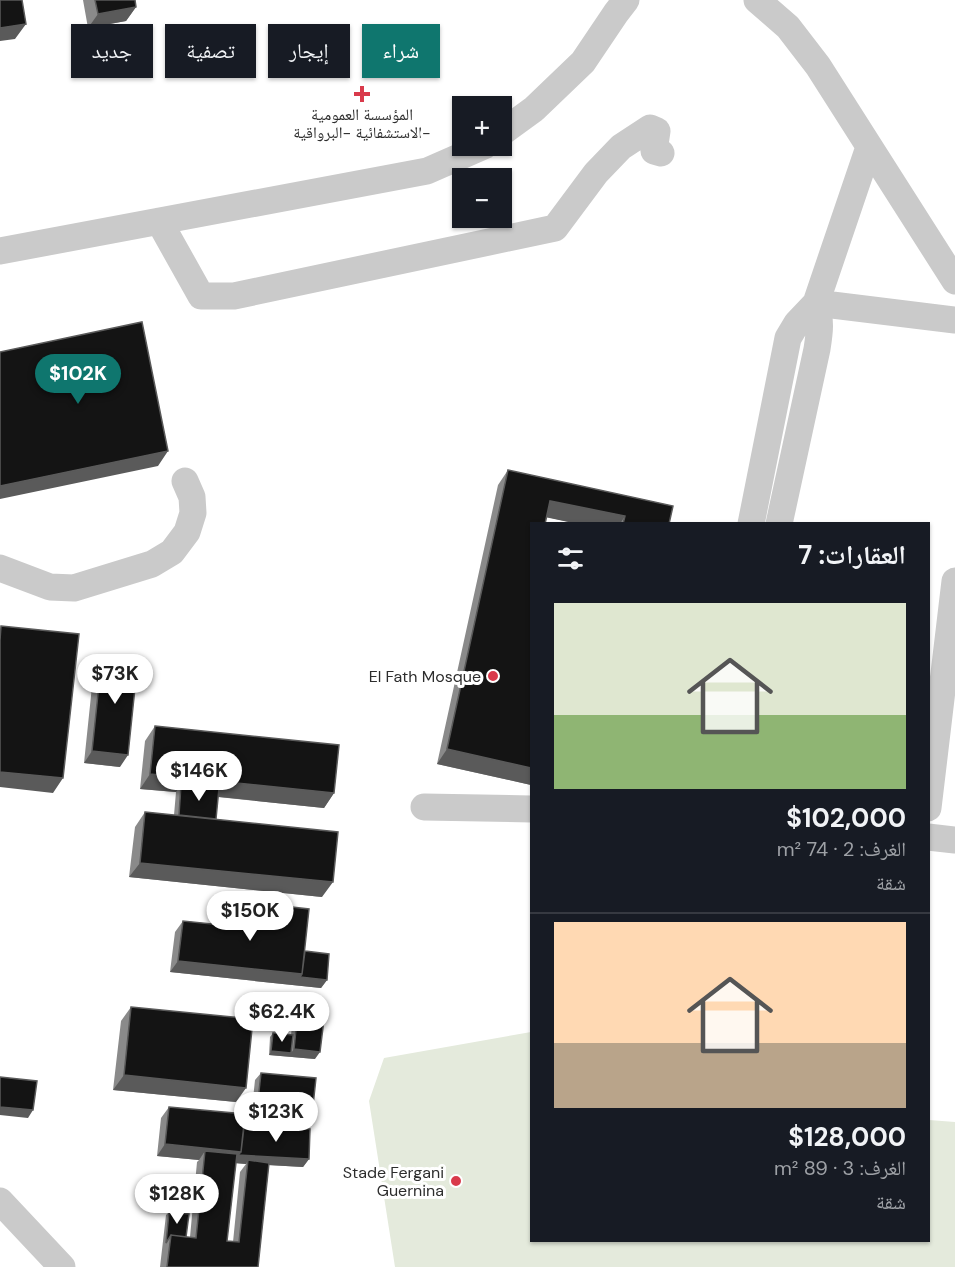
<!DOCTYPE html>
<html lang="ar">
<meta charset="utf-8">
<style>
body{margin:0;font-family:"DM Sans","Noto Naskh Arabic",sans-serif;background:#242831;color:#f1f3f6;direction:rtl;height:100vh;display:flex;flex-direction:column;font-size:22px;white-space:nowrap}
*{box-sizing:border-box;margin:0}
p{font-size:20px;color:#9ea1a6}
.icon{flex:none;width:33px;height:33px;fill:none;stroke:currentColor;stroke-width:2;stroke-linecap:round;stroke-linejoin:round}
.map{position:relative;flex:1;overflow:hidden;direction:ltr}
.details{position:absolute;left:530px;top:522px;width:400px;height:720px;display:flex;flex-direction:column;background:#171b24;border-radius:0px;box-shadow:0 2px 4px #0004;direction:rtl}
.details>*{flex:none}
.banner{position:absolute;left:18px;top:24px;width:422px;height:54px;direction:rtl;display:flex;gap:12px}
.fabs{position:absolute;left:452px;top:96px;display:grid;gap:12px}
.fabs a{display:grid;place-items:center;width:60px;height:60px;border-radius:0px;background:#171b24;box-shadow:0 2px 4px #0004;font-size:30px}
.price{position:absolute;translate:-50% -51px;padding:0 14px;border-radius:21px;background:#fff;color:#222;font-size:20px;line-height:39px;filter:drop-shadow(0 2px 3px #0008)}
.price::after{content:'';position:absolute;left:50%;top:36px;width:18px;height:14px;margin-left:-9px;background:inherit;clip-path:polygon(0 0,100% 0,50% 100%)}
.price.current{background:#0f766e;color:#fff}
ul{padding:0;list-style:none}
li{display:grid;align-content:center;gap:12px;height:318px;padding:0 24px}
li+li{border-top:2px solid #363941}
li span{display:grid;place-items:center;height:186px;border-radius:0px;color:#555}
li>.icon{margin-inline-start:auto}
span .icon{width:108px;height:108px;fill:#fffc;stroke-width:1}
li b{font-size:26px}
h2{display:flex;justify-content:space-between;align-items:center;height:72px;padding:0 24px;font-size:26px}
.pill{padding:0 21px;border-radius:0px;background:#171b24;box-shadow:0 2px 4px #0004;font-size:21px;line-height:54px}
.pill.current{background:#0f766e;color:#fff}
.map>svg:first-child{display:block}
.pitch{fill:#e4eadc}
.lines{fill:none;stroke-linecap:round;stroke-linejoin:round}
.minor{stroke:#cacaca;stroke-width:27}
.wall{fill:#8a8a8a;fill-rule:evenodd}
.shaded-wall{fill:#5a5a5a}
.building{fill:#141414;stroke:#5a5a5a;stroke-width:1.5}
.poi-dot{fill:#d93a4b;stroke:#fff;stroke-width:2}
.labels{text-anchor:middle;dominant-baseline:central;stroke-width:6;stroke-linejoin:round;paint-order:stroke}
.poi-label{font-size:16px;fill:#2d2d2d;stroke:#fff;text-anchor:end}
</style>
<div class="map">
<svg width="955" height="1267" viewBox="0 0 955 1267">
<rect width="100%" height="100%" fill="#fff"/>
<path class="pitch" d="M531,1032V1240H928L929,1120L955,1122V1267H395L369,1101L384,1058Z"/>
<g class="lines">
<path class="minor" d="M757,0L788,27L818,66L955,281
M501,133L534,109L583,62L616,13L626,0
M869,147L816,303L955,320
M159,221L201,296H234L555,228L596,173L621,147L650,128L657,131L654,151L661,153
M0,251L427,171L484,146
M751,524L788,338L797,323L816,303
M779,524L817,349C820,330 821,322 816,303
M0,568L50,587L74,588L152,564L172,552L187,532L193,513L192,497L185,481
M424,807L531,809
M928,808L955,581
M928,837L955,840
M0,1201L62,1267"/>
</g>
<path class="wall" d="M83,0H135L136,7L126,21L88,28Z
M508,470L669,524H578L547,517L531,524V785L437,764L498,485Z
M102,656L120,767L84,763L94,667Z
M155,726L334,793L324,808L218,797L216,819L322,897L129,877L135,827L145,812L174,815L176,792L140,789L145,741Z
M265,904L305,951L327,980L321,988L170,972L175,932L183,921L256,928L257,916Z
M299,1000L315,1059L269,1055L270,1037L273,1033L291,1035L294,1008Z
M131,1007L236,1102L113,1090L121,1021Z
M261,1073L312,1115L307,1123L251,1118L255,1080Z
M169,1107L244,1127L309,1159L303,1167L269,1165L258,1267H160L166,1215L169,1212L186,1237H190L197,1162L199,1160L157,1156L161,1118ZM236,1163L246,1164L240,1172L233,1242L227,1241Z"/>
<path class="shaded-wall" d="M136,7L126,21L88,28L98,14Z
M26,24L15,39L0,41V28Z
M168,451L158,466L0,499V486Z
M550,501L625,516L620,524H578L540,516Z
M447,749L531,768V785L437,764Z
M92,751L128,755L120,767L84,763Z
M0,772L63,778L53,793L0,787Z
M150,774L334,793L324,808L181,793V785L176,792L140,789Z
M140,863L333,882L322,897L129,877Z
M178,961L302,974L327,980L321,988L170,972Z
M294,1049L320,1052L315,1059L269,1055L271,1051L291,1053Z
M124,1075L246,1088L236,1102L113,1090Z
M0,1107L33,1110L28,1118L0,1115Z
M257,1110L312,1115L307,1123L251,1118Z
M165,1144L309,1159L303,1167L248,1164V1160L246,1164L233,1163L205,1151L199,1160L157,1156Z"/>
<path class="building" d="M0,0H22L26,24L0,28Z
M95,0H135L136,7L98,14Z
M142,322L168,451L0,486V352Z
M508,470L673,506L669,524H623L625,516L550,501L545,524H531V768L447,749Z
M1,626L79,634L63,778L0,772V640Z
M102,656L138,659L128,755L92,751Z
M155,726L339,745L334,793L150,774Z
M181,785L219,788L216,819L179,815Z
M145,812L338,832L333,882L140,863Z
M265,904L309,909L302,974L178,961L183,921L262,929Z
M305,951L329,954L327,980L300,977L302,974Z
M299,1000L326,1003L320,1052L294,1049Z
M131,1007L253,1019L246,1088L124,1075Z
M273,1033L293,1035L291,1053L271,1051Z
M261,1073L316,1078L312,1115L257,1110Z
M0,1077L37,1081L33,1110L0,1107Z
M169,1107L245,1114L241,1152L165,1144Z
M244,1127L310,1129L309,1159L238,1155L241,1152Z
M205,1151L237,1154L227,1241L239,1242L248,1160L269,1163L258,1267H167L171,1235L196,1238Z
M169,1212L189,1214L186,1237L171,1235L166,1243Z"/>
<g class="poi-dot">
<path d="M359 85h6v6h6v6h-6v6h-6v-6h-6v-6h6z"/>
<circle cx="493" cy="676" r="6"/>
<circle cx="456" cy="1181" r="6"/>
</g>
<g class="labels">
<g class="poi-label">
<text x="362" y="114" text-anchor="middle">المؤسسة العمومية<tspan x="362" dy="18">الاستشفائية -البرواقية-</tspan></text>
<text x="481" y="676">El Fath Mosque</text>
<text x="444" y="1172">Stade Fergani<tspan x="444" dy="18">Guernina</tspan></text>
</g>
</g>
</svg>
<div class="fabs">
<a>+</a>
<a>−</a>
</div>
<b class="price current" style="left:78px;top:405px">$102K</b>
<b class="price" style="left:115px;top:705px">$73K</b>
<b class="price" style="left:199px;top:802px">$146K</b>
<b class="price" style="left:250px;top:942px">$150K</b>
<b class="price" style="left:282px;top:1043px">$62.4K</b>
<b class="price" style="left:276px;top:1143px">$123K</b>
<b class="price" style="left:177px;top:1225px">$128K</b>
<div class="banner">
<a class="pill current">شراء</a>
<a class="pill">إيجار</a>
<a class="pill">تصفية</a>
<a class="pill">جديد</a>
</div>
<section class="details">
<h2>العقارات: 7<svg class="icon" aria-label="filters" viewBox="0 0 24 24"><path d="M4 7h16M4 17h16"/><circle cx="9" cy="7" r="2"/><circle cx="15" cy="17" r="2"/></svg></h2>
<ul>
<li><span style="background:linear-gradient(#dfe7d0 60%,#8fb573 0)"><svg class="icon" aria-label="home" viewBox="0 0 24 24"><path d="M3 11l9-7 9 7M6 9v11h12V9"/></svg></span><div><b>$102,000</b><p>الغرف: 2 · 74 m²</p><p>شقة</p></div></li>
<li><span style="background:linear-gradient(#ffd9b3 65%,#b9a48a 0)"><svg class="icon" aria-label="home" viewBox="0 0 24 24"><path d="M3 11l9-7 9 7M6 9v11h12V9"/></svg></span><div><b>$128,000</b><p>الغرف: 3 · 89 m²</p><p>شقة</p></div></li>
</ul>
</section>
</div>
